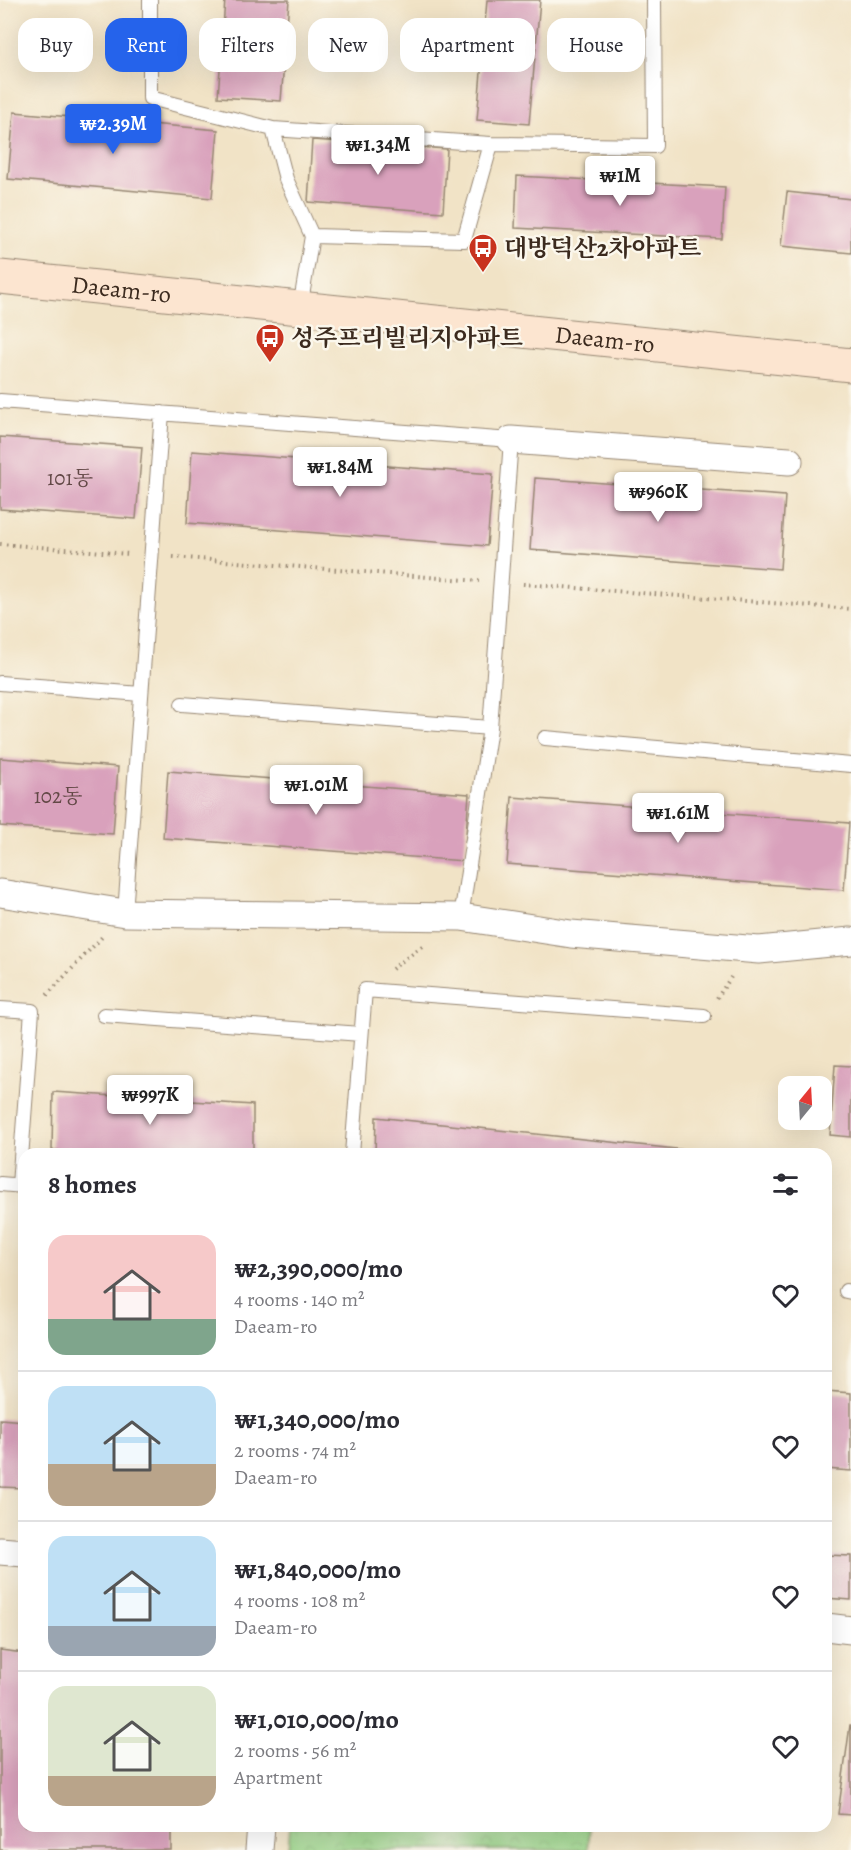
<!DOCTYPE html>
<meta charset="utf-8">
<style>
body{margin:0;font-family:Alegreya,"Noto Serif KR",serif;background:#f2f2f3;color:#2b2b33;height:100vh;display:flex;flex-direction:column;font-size:22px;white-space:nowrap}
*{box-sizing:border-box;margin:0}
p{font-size:20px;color:#7c7c81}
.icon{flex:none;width:33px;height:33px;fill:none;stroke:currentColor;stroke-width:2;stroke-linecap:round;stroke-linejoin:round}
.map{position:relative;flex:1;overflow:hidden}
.panel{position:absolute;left:18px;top:1148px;width:814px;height:684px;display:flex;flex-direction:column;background:#fff;border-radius:18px;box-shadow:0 6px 24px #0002}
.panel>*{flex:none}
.guide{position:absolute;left:18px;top:18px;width:816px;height:54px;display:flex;gap:12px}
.needle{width:39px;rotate:18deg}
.tools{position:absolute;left:778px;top:1076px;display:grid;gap:12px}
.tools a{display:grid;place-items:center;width:54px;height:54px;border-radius:12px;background:#fff;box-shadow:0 6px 24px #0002;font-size:30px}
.price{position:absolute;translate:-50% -51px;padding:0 14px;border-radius:6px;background:#fff;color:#222;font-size:20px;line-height:39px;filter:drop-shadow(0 2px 3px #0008)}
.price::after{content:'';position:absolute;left:50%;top:36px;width:18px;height:14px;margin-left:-9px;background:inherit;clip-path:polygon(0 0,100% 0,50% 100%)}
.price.active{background:#2563eb;color:#fff}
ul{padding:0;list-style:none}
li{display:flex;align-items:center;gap:18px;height:150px;padding:0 30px}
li+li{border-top:2px solid #e1e1e2}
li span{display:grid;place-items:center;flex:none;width:168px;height:120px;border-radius:18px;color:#555}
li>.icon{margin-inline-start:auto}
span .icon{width:72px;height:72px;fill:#fffc;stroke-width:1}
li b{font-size:26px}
h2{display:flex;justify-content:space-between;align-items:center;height:72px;padding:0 30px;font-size:26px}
.chip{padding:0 21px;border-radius:18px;background:#fff;box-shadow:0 6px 24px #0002;font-size:21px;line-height:54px}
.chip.active{background:#2563eb;color:#fff}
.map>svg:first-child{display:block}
.park{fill:url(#park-crowns);stroke:#697e52;stroke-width:1.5}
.building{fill:#d9a1bc}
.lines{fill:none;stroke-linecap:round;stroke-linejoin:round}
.lane-casing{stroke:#968672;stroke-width:16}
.street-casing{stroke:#968672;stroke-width:29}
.secondary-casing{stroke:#968672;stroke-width:35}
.path{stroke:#968672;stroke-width:4;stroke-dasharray:1.5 4.5;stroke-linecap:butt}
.lane{stroke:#fff;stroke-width:14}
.street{stroke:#fff;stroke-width:27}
.secondary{stroke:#fce5d0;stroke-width:33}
.labels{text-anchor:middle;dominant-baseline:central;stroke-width:5;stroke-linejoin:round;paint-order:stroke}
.number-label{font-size:21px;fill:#624846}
.poi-label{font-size:24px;font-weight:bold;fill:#3b2a1e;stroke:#fbf7ec;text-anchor:start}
.street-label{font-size:24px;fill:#3b2a1e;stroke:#fbf7ec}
</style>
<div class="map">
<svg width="851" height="1850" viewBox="0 0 851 1850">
<defs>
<pattern id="park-crowns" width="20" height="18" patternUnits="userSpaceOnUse" patternTransform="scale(1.5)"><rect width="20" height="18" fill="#97d387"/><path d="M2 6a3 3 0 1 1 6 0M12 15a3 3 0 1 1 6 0" fill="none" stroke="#83b574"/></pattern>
</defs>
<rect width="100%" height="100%" fill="#fbf7ec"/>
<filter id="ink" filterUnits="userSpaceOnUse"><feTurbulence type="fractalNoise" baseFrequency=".0167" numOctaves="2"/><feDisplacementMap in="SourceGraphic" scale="12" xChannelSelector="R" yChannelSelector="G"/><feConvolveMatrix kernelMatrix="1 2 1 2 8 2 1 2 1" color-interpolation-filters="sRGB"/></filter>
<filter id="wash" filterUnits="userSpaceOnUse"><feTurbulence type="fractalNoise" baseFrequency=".008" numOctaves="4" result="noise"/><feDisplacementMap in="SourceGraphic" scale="24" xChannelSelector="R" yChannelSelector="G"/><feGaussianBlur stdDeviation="1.35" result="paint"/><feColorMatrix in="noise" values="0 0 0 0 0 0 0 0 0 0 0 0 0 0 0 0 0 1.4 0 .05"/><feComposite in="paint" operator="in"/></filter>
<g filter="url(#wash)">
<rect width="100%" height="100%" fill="#f1e3c6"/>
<path class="park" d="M290,1826H590L588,1850H288Z"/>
<g id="blocks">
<path class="building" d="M225,0H289L281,101L218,97Z
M487,0H540L529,124L477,120Z
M14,112L218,130L212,198L8,179Z
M312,140L447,149L443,212L308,202Z
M517,176L725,187L722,239L515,228Z
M787,192L851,199V253L781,246Z
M0,437L142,447L136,519L0,509Z
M192,451L493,474L487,546L187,523Z
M535,478L785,496L780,569L530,550Z
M0,758L118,767L113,834L0,826Z
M168,771L469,794L464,861L163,838Z
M512,797L849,823L844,890L507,864Z
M835,1065L851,1066V1137L830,1135Z
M53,1092L253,1105V1154H101L52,1150Z
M376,1117L704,1152V1154H375Z
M826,1391L851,1393V1471L826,1469Z
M0,1419L24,1421V1488L0,1487Z
M826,1555L851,1556V1600L826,1598Z
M0,1650L24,1653V1826H171V1850H0Z
M850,1725H851V1815L838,1814Z"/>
</g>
</g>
<g filter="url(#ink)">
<use href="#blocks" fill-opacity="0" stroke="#968672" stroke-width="1.5"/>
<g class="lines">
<g class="lane-casing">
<path id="lane" d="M150,0V98L273,129
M312,236L464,240L491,144
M300,308L312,236L286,179L273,129L491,144L655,146L654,0
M0,401L511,440L490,728L461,917
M0,683L141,694
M182,704L490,728
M545,738L851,765
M125,913L162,413
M0,1009L32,1011L19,1185
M104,1015L361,1034
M352,1154L365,990L704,1016
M0,1184L24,1186
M846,1291L851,1292"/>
</g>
<g class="street-casing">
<path id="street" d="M511,440L789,461
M0,893L125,913L461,917L571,934L759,950L851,941
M0,1551L24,1553
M826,1627L851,1630
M259,1850L261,1826"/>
</g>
<g class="secondary-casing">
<g id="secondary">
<path id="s1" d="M0,277L851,365"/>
</g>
</g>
<path class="path" d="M0,544L129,554
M173,557L479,581
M523,584L851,609
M392,969L422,946
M47,995L102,937
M717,998L731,977"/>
<use href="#lane" class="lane"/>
<use href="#street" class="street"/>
<use href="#secondary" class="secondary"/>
</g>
</g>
<defs>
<g id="bus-pin" transform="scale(1.5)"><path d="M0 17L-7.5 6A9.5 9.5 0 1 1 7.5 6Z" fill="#c8321e" stroke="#fbf7ec"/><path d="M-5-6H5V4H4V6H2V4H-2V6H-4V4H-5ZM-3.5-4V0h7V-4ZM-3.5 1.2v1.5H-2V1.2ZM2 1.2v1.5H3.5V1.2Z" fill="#fff"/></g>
</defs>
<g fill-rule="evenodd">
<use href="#bus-pin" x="483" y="248"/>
<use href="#bus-pin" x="270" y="338"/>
</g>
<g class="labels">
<g class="number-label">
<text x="70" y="478">101동</text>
<text x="58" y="796">102동</text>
</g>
<g class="poi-label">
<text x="504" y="248">대방덕산2차아파트</text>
<text x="291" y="338">성주프리빌리지아파트</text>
</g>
<g class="street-label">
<text stroke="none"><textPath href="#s1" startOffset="122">Daeam-ro</textPath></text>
<text stroke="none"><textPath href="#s1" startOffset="608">Daeam-ro</textPath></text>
</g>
</g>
</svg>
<div class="tools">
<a><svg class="needle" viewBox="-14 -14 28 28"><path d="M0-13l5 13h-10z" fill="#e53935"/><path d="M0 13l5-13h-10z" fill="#7c7c81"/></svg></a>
</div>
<b class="price active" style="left:113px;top:155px">₩2.39M</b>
<b class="price" style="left:378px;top:176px">₩1.34M</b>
<b class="price" style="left:620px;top:207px">₩1M</b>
<b class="price" style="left:340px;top:498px">₩1.84M</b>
<b class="price" style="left:658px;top:523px">₩960K</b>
<b class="price" style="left:316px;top:816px">₩1.01M</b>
<b class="price" style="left:678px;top:844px">₩1.61M</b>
<b class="price" style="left:150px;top:1126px">₩997K</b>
<div class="guide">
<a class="chip">Buy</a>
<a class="chip active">Rent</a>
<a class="chip">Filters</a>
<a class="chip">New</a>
<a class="chip">Apartment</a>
<a class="chip">House</a>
</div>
<section class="panel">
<h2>8 homes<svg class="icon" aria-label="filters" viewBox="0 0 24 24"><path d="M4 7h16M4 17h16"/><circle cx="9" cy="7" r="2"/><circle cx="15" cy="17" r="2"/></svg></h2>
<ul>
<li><span style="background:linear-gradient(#f6c9c9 70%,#7fa58c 0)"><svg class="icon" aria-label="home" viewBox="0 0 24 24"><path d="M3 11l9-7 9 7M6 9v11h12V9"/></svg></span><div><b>₩2,390,000/mo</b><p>4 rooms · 140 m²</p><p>Daeam-ro</p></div><svg class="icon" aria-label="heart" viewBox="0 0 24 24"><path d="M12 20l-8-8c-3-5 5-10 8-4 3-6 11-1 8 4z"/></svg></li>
<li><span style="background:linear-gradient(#bfe0f5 65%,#b9a48a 0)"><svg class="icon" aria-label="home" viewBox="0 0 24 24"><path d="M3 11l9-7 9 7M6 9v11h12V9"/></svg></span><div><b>₩1,340,000/mo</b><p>2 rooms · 74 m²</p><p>Daeam-ro</p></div><svg class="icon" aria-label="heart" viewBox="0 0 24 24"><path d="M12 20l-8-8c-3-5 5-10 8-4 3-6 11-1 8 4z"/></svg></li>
<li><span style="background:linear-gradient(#bfe0f5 75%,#9aa5b1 0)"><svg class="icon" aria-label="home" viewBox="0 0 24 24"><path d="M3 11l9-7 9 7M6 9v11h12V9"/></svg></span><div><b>₩1,840,000/mo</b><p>4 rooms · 108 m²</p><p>Daeam-ro</p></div><svg class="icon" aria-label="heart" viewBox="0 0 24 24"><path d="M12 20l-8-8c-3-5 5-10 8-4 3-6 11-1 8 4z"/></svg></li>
<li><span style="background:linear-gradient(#dfe7d0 75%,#b9a48a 0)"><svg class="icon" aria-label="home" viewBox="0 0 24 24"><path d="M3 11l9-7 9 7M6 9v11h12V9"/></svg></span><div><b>₩1,010,000/mo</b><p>2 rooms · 56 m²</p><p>Apartment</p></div><svg class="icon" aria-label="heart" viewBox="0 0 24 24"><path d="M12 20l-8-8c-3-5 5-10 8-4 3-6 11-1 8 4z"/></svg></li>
</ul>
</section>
</div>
